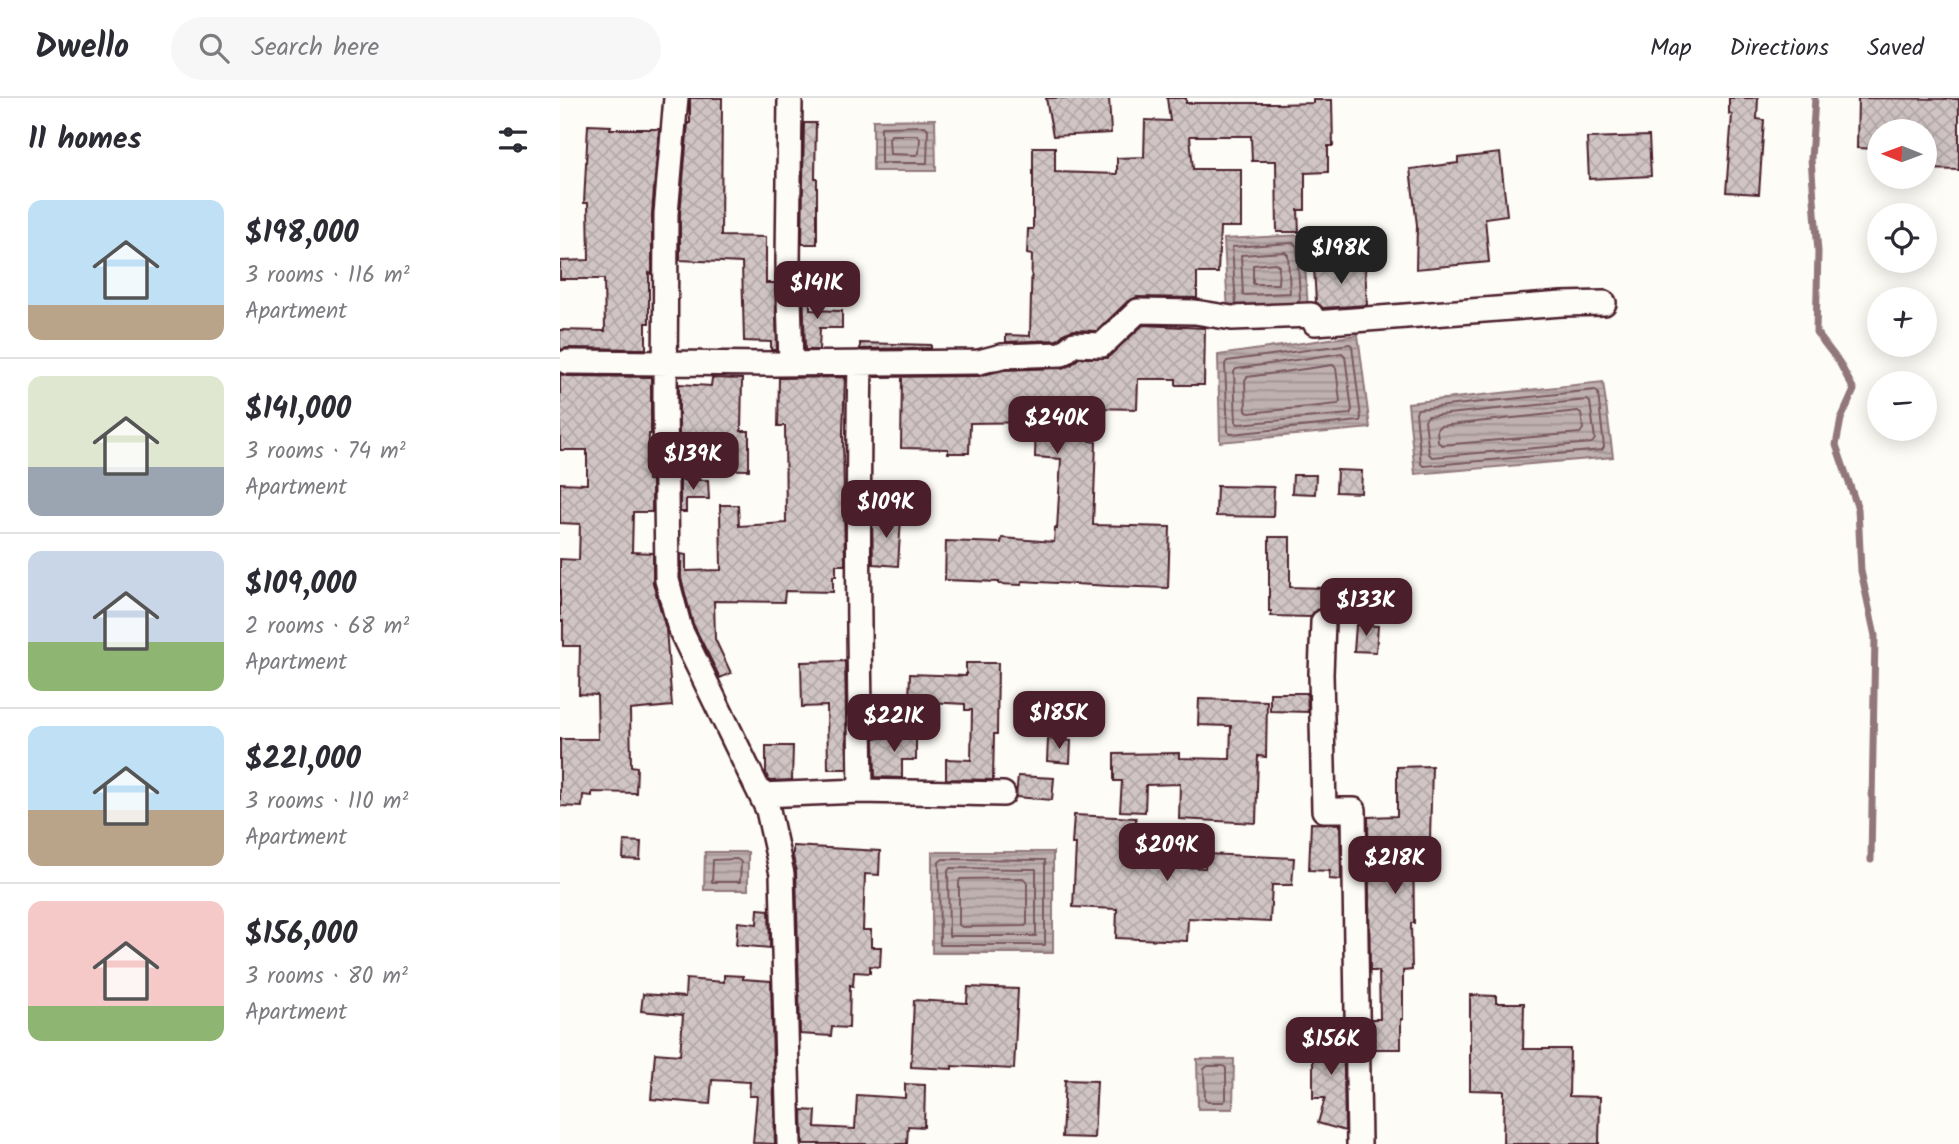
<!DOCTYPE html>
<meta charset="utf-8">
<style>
body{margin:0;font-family:Kalam,sans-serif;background:#f7f7f7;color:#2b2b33;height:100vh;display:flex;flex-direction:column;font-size:26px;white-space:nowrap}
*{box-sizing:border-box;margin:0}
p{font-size:23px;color:#7c7c81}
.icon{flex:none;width:38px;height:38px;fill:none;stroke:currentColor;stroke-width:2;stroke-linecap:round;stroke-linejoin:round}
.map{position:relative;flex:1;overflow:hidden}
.panel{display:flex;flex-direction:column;background:#fff;width:560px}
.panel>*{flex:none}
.needle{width:46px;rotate:271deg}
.fabs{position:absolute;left:1307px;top:21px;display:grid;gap:14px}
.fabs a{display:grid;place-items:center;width:70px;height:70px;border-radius:50%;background:#fff;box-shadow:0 4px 18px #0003;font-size:35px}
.price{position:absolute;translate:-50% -60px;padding:0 16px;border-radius:14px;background:#4a1f2b;color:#fff;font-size:23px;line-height:46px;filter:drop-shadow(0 2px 4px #0008)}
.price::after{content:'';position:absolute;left:50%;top:42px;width:21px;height:16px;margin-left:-10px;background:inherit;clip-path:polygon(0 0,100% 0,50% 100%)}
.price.on{background:#222;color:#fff}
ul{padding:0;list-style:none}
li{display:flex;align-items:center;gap:21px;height:175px;padding:0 28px}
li+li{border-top:2px solid #e1e1e2}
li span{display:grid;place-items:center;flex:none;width:196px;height:140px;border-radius:14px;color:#555}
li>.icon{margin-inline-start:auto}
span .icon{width:84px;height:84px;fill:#fffc;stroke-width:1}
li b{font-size:30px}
h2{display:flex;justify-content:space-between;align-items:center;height:84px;padding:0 28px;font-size:30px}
header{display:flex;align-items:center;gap:42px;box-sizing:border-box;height:98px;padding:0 35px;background:#fff;border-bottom:2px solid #e1e1e2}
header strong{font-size:33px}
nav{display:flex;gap:38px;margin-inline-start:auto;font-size:24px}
.search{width:490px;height:63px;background:#f7f7f7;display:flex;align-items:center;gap:18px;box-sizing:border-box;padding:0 24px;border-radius:38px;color:#7c7c81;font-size:26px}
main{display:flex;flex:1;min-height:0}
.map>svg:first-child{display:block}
.water{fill:url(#water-rules);stroke:#91777b;stroke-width:2}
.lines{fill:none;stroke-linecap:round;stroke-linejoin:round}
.shore{stroke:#795961;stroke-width:2}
.stream{stroke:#91777b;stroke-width:7}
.building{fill:url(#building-cross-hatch);stroke:#4a1f2b;stroke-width:2}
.minor-casing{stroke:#4a1f2b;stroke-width:28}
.minor{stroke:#fdfcf7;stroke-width:23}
</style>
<header>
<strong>Dwello</strong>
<div class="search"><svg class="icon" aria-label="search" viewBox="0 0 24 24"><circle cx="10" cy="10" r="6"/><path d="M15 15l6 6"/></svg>Search here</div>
<nav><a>Map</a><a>Directions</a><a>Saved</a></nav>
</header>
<main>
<section class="panel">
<h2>11 homes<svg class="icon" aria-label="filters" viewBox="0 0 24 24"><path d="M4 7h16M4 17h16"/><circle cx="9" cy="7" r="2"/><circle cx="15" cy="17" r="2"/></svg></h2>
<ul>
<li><span style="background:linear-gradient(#bfe0f5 75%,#b9a48a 0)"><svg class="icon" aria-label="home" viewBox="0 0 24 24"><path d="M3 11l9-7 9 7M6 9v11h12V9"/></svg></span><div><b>$198,000</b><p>3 rooms · 116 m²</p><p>Apartment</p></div></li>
<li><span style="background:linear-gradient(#dfe7d0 65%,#9aa5b1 0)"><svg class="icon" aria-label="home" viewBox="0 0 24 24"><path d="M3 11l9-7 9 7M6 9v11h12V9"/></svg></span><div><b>$141,000</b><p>3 rooms · 74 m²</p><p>Apartment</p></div></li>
<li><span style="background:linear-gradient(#c9d6e8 65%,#8fb573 0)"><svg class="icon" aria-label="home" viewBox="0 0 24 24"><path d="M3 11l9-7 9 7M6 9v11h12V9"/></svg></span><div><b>$109,000</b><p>2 rooms · 68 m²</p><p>Apartment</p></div></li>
<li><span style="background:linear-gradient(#bfe0f5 60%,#b9a48a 0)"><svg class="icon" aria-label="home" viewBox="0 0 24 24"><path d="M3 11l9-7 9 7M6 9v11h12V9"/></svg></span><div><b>$221,000</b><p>3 rooms · 110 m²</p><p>Apartment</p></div></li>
<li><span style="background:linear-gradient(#f6c9c9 75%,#8fb573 0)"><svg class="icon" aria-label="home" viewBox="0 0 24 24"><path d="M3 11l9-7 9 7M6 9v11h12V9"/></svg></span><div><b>$156,000</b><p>3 rooms · 80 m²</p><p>Apartment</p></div></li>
</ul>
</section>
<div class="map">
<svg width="1399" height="1046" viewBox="0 0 1399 1046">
<defs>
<pattern id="water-rules" width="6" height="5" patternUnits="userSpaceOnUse" patternTransform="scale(1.75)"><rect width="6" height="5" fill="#c0b1b1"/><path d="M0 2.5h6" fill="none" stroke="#9e8f90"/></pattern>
<pattern id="building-cross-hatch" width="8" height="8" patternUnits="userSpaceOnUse" patternTransform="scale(1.75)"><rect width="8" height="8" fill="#d0c5c4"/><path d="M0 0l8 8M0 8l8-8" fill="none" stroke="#b4a9a9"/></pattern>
</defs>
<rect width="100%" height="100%" fill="#fdfcf7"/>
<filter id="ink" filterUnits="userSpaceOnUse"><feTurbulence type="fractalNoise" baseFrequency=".0143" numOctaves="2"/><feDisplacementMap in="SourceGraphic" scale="14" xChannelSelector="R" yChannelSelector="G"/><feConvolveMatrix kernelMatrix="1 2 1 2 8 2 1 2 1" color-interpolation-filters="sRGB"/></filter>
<g filter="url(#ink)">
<path class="water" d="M375,21L376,73H313V22Z
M743,137L748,211L668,215L664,141Z
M798,237L810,330L660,344L658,257Z
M1043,284L1053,359L855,376L848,305Z
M145,754H188V792H144Z
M372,754H493V855H372Z
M637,961H674L673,1011H638Z"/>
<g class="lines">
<path class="shore" d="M365,28L368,31L367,65H321V29Z
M331,37H358L360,40L359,55L356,57L330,56L329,41Z
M725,154L728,157L730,195L683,197L681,157Z
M715,165L719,168L718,186H693V167Z
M676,207L672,149L733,145L737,148L740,201L738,204
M790,246L792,248L801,320L800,323L671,336L668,334L665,266L667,263Z
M782,255L785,258L792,312L790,316L679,326L676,325L674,274L676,271Z
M773,267L776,270L780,303L778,306L689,315L686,313L685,282L687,279Z
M1035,292L1038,295L1044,349L1042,352L864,368L861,366L856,314L858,311Z
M1027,302L1030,304L1035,341L1032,345L872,359L869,356L865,322L868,318Z
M1018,313L1021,315L1023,331L1020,335L882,347L878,344L877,331L880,328Z
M177,761L181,764L180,784H152L153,762Z
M383,761L485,762V847H380L379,764Z
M390,770L476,771V838H389L388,773Z
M463,780L467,784V826L465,828L402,829L399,827V784L400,781Z
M648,968H663L666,970V1001L664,1004H648L645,1002L644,971Z"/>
<path class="stream" d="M1255,0L1251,61L1258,154L1256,234L1279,264L1294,292L1281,321L1276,347L1298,411L1301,473L1315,538L1311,762"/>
</g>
<path class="building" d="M130,0H162L161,138L206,139V185H215L217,252H211V244L184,243L182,165L120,162V117L128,25H130Z
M486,0H549L551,35L493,38Z
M607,0H626V5H717V6L753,5V2H772L773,48H768V74L745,75V112H738L739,134H717L716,63H692L691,38H630L633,71H681V129H660L658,175H637V200L577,199L568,203L537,233L514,232L505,235L497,242L446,244V237L470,238L472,157L467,156L468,131H473V49H495V74L557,76V60L584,59L585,22L610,23Z
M1169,0H1198L1197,21L1204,22L1199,96L1166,94L1172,17L1169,16Z
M1298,0L1399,1V72L1365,71V33H1320V51L1297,50Z
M244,25H256L255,80H257V146H242Z
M28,27L51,28L50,31H99L92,115V176L89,175V225H86V251L7,250L0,252V232L45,233L44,181H0V163L29,162L28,105H24Z
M1089,38L1091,78L1029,81L1027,40Z
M940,55L947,117L925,120L929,164L856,171L857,127L850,71L898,65V60Z
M805,167L807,207L763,210L756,204L754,169Z
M243,185H250V212L282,213V230H260L259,252H245Z
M583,227L645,230L644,287H616V281H578L577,311L531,310L530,343L536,344L533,427L610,429L608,490L550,488L462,483L461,487L439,486V484L385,482L386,443L441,445L442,440L494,444L495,430L497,431L501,361L475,359L476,324L410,325L409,355H388V351L341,350L342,279H314L419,278L444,272L502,270L511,267L519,260H547Z
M300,245L371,247V250L300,251Z
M0,276L7,278L91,279V336H89L88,382H92V414H73L72,454L93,455V485L106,531L112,608L70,612L71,668L77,669L76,695L32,694V698L23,697L22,709L0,708V641H38L37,597L19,596L20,548H3V523H0V461L19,462L20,426L0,425V385L27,386V352H0Z
M285,279L283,334L285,467H276V478H273V494L225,493L224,504L154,503L155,541L171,575L160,580L133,526L121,480V456L126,457V473L161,472L160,407H178L179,428L226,425L225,328H218L219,280Z
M152,280L182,281L181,333H189V372L141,371V338L119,337V286L151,288Z
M777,372L802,373L801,395L776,394Z
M733,377H756L755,396L732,395Z
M120,382H148L149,401H126V414H120Z
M657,388L714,389L713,419L656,418Z
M312,418L341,420L338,468L313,466Z
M709,439H730V489L763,490V510L756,512L750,519L711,518V513H709Z
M796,527L818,528L816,554L794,553Z
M285,563L287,671H268L267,608L242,609L241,564Z
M406,565H438L437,636H434L433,682L386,681V661L411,662L412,612H405V606L349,603L350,576L406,578Z
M710,595H747L748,614L710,613Z
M639,601L707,603L706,659L698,658L696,725L619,721L620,686L586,687L585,714L560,713L562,683H554V656L619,655V660L670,661L671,628L638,627Z
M332,636H356V662H342V680L315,679L314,640L332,639Z
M488,641L511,643L510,665L487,663Z
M206,648H233L232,682L209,683L206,675Z
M872,668L870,741L853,742L854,825H851L852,872L843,873V921H841V951H812L811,921H820L819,873H810L808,719L837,718V669Z
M458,678L494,680L492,702L456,699Z
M514,717L576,720L574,757L598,758L597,768L645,770L646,756L734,760L732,787H712L710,824L628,820L627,843L556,840L557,811L513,809L516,746H512Z
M751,725L780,726L781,782L769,781L770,773L749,772Z
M64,743L81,744L80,762L63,761Z
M233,748L320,753L319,777L305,776L303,832H311V849H321L320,869L310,868V875L294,874L293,888L290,887L289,930L272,929L271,938L240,936L236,770L233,759Z
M198,811L209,812L210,850L176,847L178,824L197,826Z
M164,877L183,878V881L211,883L215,1046L193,1045L197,998H189L190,984L152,982L150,1006L91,1001L95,955L120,957L123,917L81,913L83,896L125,899L126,881L164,884Z
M408,889L458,891L454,971L392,968V971L351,969L354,902L407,905Z
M910,897L936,898V905H964L963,951H1010L1009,998L1040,999L1039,1046H943L944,993L910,992Z
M783,921L785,1033L758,1025L765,1000H753V954H766V922Z
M505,982L537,983L534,1040L502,1039Z
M345,986L365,987L364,1029L348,1028L347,1046H243L242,1012L256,1013L255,1029L295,1031L297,997L345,1000Z"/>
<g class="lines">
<g class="minor-casing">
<path id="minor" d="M116,0L106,116L105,299L107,482L120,531L208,712L222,776L229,1046
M230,0L228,165L231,266
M7,264L214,266L419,264L442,258L502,256L514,246L542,247L578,213L635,214L672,220L751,217L755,225L1002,206L1044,205
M300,265C297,408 299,550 301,693
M763,524L761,576L764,712H794L799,1046
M201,697L301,693L443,696"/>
</g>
<use href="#minor" class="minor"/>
</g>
</g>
</svg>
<div class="fabs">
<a><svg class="needle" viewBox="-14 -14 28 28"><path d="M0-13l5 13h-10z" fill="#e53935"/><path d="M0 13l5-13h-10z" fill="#7c7c81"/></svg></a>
<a><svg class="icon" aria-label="locate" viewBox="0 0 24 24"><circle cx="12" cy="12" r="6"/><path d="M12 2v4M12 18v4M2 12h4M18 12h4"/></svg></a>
<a>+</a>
<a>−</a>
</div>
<b class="price on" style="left:781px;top:188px">$198K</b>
<b class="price" style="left:257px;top:223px">$141K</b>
<b class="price" style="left:497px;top:358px">$240K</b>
<b class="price" style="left:133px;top:394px">$139K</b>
<b class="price" style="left:326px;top:442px">$109K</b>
<b class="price" style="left:806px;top:540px">$133K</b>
<b class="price" style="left:499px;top:653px">$185K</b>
<b class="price" style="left:334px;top:656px">$221K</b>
<b class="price" style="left:607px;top:785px">$209K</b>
<b class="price" style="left:835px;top:798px">$218K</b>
<b class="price" style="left:771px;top:979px">$156K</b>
</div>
</main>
